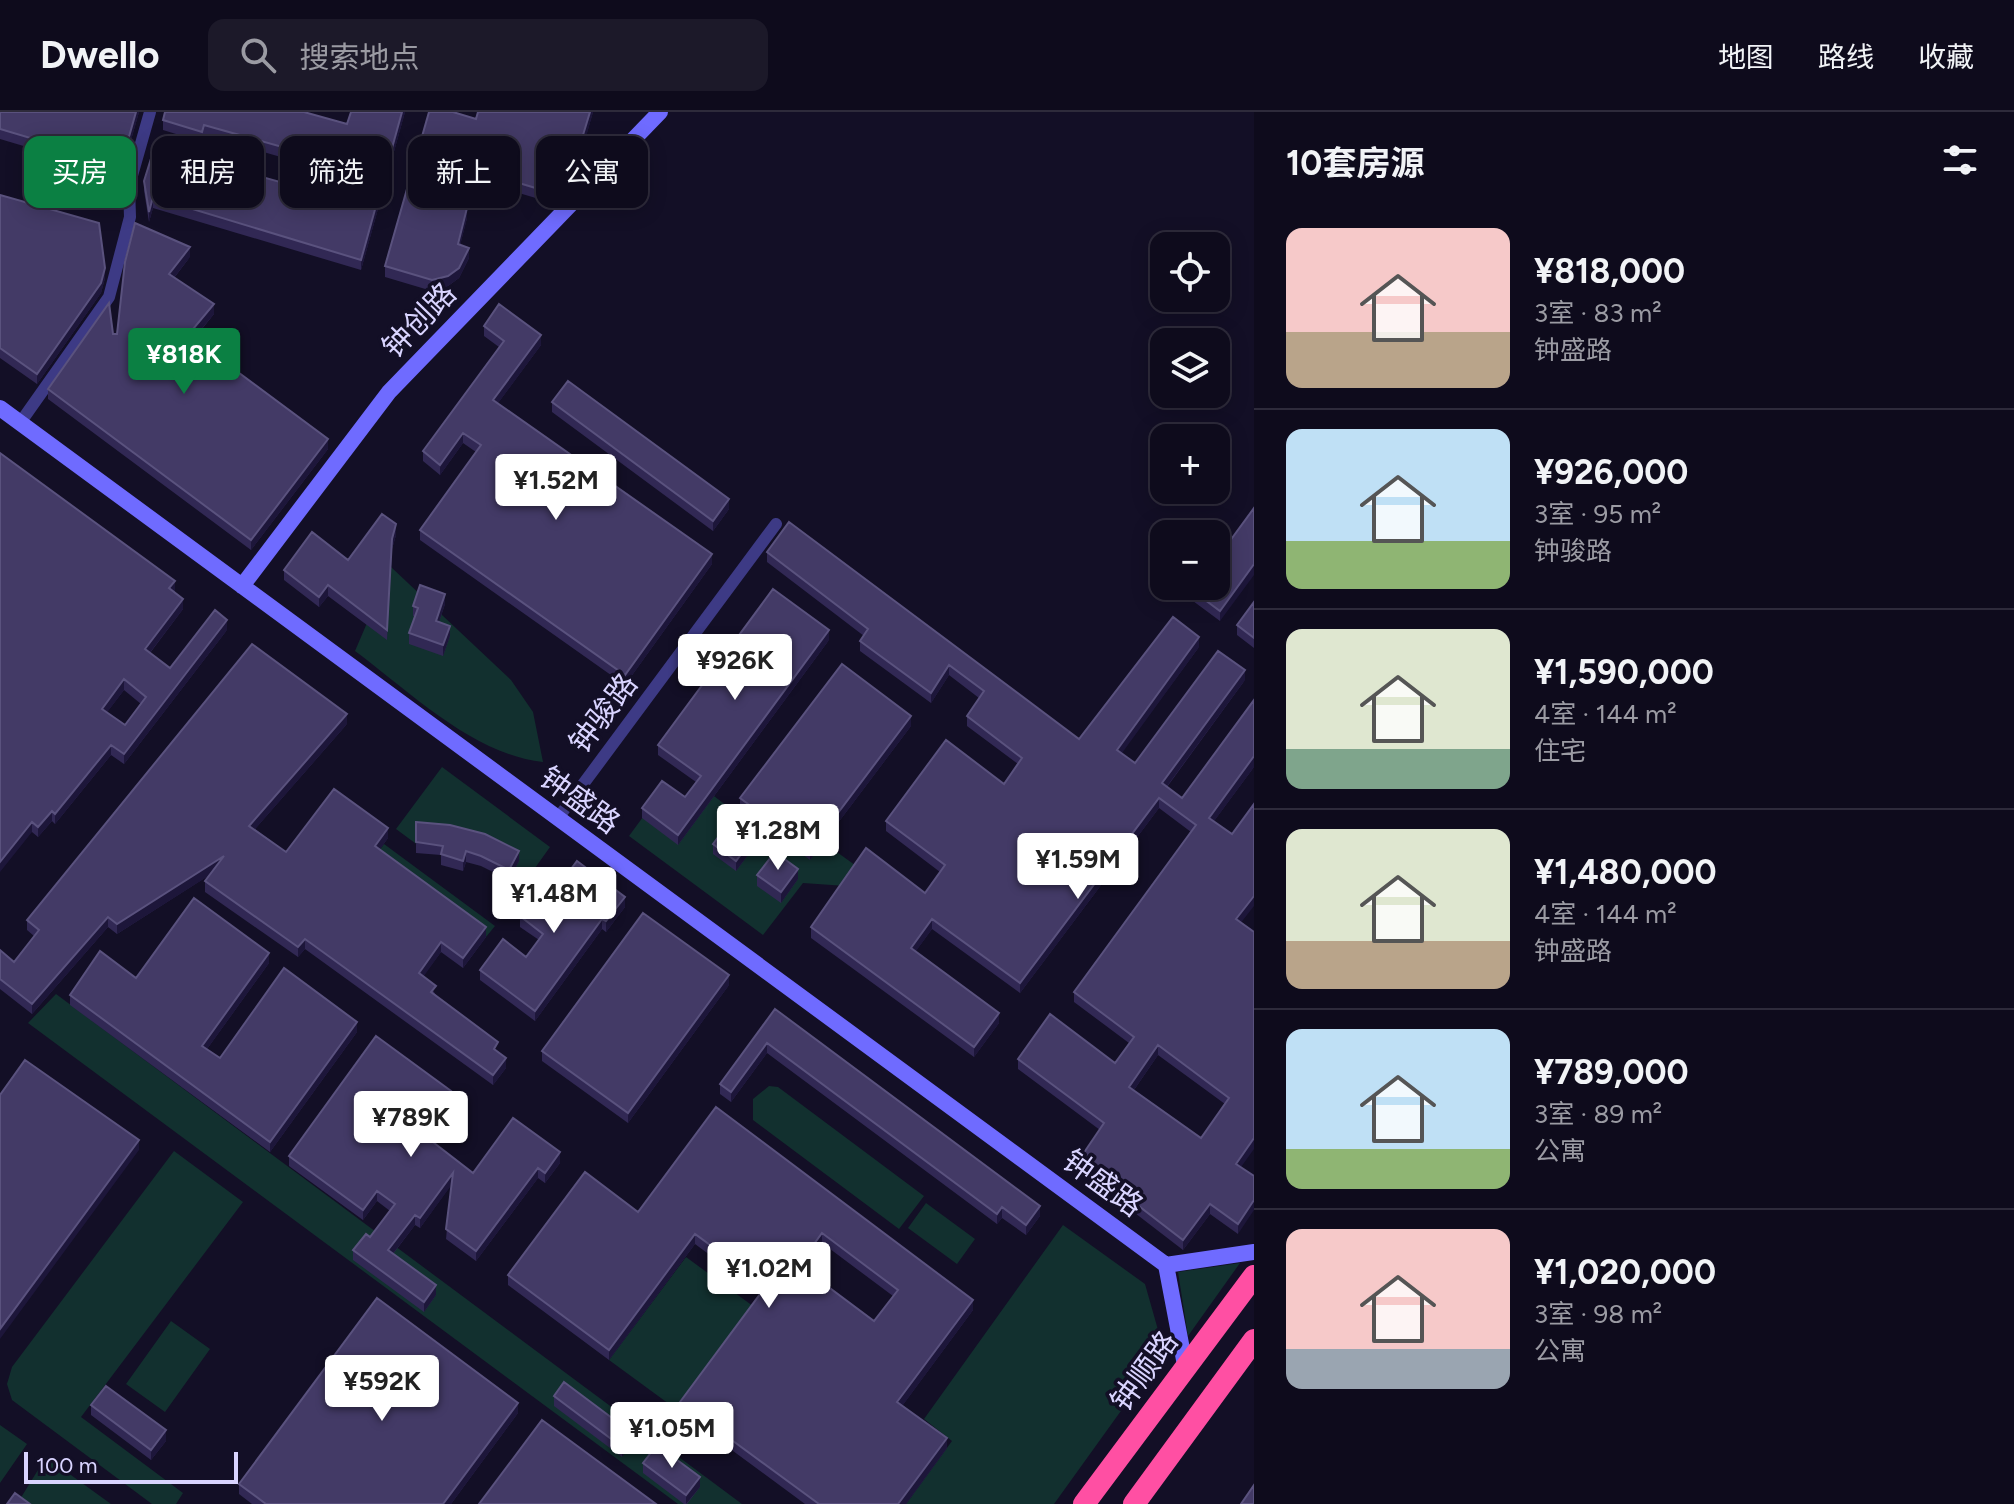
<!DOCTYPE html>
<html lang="zh">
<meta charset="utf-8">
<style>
body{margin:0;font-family:Figtree,"Noto Sans SC",sans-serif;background:#1c1929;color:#f1f3f6;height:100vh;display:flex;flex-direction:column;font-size:30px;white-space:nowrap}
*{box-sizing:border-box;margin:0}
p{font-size:26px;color:#9b9ba3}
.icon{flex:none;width:44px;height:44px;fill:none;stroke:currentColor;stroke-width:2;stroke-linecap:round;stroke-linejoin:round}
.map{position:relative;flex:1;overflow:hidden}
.panel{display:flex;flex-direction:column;background:#0e0b1c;width:760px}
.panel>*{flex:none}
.guide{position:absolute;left:24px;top:24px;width:760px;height:72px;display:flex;gap:16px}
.buttons{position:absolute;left:1150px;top:120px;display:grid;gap:16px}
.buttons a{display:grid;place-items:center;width:80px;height:80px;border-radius:16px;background:#0e0b1c;box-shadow:0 4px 20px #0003,0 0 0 2px #2e2b3b;font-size:40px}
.scale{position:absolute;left:24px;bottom:20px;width:214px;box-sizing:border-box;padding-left:8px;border:4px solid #d9d4ff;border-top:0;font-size:22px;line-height:28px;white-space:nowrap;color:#d9d4ff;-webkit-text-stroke:6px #130f26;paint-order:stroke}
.price{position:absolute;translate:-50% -68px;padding:0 18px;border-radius:8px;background:#fff;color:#222;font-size:26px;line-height:52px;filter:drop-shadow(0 2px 4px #0008)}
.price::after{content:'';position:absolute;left:50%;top:48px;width:24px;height:18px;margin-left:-12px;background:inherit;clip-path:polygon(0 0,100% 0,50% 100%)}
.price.active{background:#0b8043;color:#fff}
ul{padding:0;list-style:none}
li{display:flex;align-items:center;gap:24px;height:200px;padding:0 32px}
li+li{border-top:2px solid #2e2b3b}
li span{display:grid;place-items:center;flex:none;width:224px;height:160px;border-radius:16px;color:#555}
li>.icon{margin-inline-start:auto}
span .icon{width:96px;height:96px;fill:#fffc;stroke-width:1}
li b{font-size:34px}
h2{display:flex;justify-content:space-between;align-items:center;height:96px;padding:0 32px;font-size:34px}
.tag{padding:0 28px;border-radius:16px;background:#0e0b1c;box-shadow:0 4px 20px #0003,0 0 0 2px #2e2b3b;font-size:28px;line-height:72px}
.tag.active{background:#0b8043;color:#fff}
header{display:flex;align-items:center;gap:48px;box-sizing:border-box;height:112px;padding:0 40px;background:#0e0b1c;border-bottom:2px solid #2e2b3b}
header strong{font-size:38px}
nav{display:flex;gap:44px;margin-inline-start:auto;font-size:28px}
.search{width:560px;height:72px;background:#1c1929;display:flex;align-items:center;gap:20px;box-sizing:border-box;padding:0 28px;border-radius:16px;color:#9b9ba3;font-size:30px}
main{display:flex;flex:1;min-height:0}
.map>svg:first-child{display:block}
.green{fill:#12302f}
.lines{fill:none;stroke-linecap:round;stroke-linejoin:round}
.street{stroke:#3d3a85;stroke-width:12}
.secondary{stroke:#6f6bff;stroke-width:16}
.highway{stroke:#ff4fa3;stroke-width:22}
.wall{fill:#312854;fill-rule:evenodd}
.shaded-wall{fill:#1d163a}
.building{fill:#433a66;stroke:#5a527e;stroke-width:2;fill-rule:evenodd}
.labels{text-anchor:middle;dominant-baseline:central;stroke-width:7;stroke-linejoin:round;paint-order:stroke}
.street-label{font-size:30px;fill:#d9d4ff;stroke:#130f26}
</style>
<header>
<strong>Dwello</strong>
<div class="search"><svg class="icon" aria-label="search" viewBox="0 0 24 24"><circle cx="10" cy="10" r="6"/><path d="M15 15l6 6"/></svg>搜索地点</div>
<nav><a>地图</a><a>路线</a><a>收藏</a></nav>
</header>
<main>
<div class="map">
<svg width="1254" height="1392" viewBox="0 0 1254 1392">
<rect width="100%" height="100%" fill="#130f26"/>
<path class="green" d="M391,455L511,568L533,600L543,650C474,643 410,580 355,539Z
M442,655L550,735L525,770L498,753L419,734L396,717Z
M701,674L736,701L740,696L811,746L823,730L859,756L846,774L803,771L763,823L629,724L662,679L685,695Z
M384,732L495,814L486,825L375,744Z
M56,882L742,1392H678L28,911Z
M769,974L778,975L924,1084L899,1117L753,1008V987Z
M174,1039L243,1090L81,1305L183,1381L176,1392H152L12,1288L7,1272L12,1255Z
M926,1091L975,1127L957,1152L908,1116Z
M1063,1113L1145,1172L1164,1239L1054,1392H906L952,1329L924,1307Z
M686,1145L757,1197L680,1300L609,1248Z
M1240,1151L1188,1224L1178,1160Z
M171,1209L210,1237L165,1300L126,1272Z
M0,1313L27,1332L0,1371Z
M46,1345L111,1392H17Z"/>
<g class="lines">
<path class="street" d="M20,311L109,185L130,105L129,74L150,0
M558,706L776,412"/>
<path class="secondary" d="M0,296L1166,1153
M242,474L389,280L660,0
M1166,1153L1185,1253
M1166,1153L1254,1140"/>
<path class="highway" d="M1084,1392L1254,1164
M1134,1392L1254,1228"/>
</g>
<path class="wall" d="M0,0H139L121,63L0,27Z
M351,0H405L361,158L153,96L149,110L144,79V69L166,50L159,73L220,91L323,82L328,65L305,58V52L204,23L202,30L163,18V8L347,12Z
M429,0L476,7L593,0L586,24V34L539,87L448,60L440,87L467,106L460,133L469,146L459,166L448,174L432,179L385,165V154Z
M0,83L105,166L101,181L37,272L0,246Z
M190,145L174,166L214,202L194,227L328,337L251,438L48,287V277L113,222H117Z
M484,214L541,233L498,291L712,452L625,573L420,428V418L476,340L463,331L440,363L423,349V339L499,235L484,224Z
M552,290L729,397L713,419L552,300Z
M0,341L175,479L174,480L183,497L150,541L170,556L227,518L124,652L111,643L55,712L52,709L38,725L32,720ZM124,578L141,592L125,613L107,600Z
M1254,396L1220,509L1193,489V479Z
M396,423L392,437L387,528L328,484L319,495L284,468V458L348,448Z
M767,440L1079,627L1199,535L1121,641L1135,651L1245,568L1167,675L1182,686L1254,655L1214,709L1241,811V1055L1238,1122L1210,1102L1183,1138L1079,1058V1048L1100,1018L1018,957V947L1115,951L1129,931L1074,890V880L1191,720L1159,696L1020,881L932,817L915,840L999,911L974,945L811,826V815L925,781L940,760L886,719V709L1004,672L1018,652L967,614V604L979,586L949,563L931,591L860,539V529L864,524L767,450ZM1158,943L1225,992L1201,1026L1134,978Z
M1254,490V536L1237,523V513Z
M445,492L439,510L450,524L443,544L409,532V521L415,505L413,504V494Z
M829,528L678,733L642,706V696L685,685L696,670L658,643V633Z
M347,612L255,717L286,740L388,726L380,737L486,825L463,856L441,840L423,864L436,883L498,940L506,956L493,973L305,837L298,845L205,780V769L211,762L117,822L108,815L32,902L0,877V838L14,850L34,824L27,818V808Z
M911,614L810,748L740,696V686Z
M416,710L519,749L509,768L481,754L466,750L463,759L441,753V743L416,741Z
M713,732L754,735L736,759L713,742Z
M757,763L798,767L781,791L757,774Z
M554,780L625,795L606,820L602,817L535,909L480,868V858L526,845L539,828L520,815V804Z
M269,851L207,937L220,946L357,920L270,1040L70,893V883L136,866Z
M729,873L628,1011L542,949V939Z
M775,897L1040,1104L1026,1123L1002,1106L997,1112L767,941L731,990L720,982V972Z
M451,989L425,1024L473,1061L560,1051L545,1071L538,1066L476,1149L446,1127L451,1073L420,1116L415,1113L393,1142L436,1183L424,1200L353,1148V1138L370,1125L390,1099L377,1089L363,1108L289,1054V1044Z
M716,995L973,1198L902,1294L947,1336L906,1392H805L680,1300V1290L761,1181L695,1132L609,1248L508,1173V1163L638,1100ZM822,1131L893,1184L874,1209L804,1157Z
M554,1284L632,1331L622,1345L554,1294Z
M91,1293L166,1329L151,1348L91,1303Z
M518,1301L451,1392H252L239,1382V1372Z
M643,1351L700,1375L687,1392H684L643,1361Z"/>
<path class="shaded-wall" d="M136,0H139L121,63V53Z
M402,0H405L361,158V148Z
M590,0H593L586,25V24V34L539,87V77L583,23Z
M166,40V50L157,82V72Z
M448,50V60L438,96V86Z
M153,85V96L149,110V100Z
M467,96V106L458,142V132Z
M190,135V145L169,172V162Z
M469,136V146L459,166L448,174L432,179V168Z
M105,156V166L101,181L37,272V262Z
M214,192V202L188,233V223Z
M541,223V233L493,298V288Z
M463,321V331L440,363V353Z
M328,327V337L251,438V428Z
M729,387V397L713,419V409Z
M396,412V423L392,437L387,528L392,427Z
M712,442V452L625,573V563Z
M1254,452V463L1220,509V499Z
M175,469V479L169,487V476Z
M328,473V484L319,495V485Z
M445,482V492L436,519V509Z
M183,487V497L145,547V537Z
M227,508V518L124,652V642Z
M450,514V524L443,544V533Z
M829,518V528L678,733V723Z
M1199,525V535L1117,648V638Z
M949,553V563L931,591V581Z
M1245,558V568L1162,681V671Z
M124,567V578L102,607V597Z
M347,602V612L249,724V714Z
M911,604V614L810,748V738Z
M111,633V643L55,712V702Z
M1254,644V655L1209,716V706Z
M1159,686V696L1020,881V871Z
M52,699V709L38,725V715Z
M32,710V720L0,760V750Z
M388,716V726L375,744V734Z
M754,725V735L736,759V749Z
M466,739V750L463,759V749Z
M519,739V749L509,768V758Z
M224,744V754L117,822V812Z
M798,757V767L781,791V780Z
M1254,784V794L1236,817V807Z
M625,785V795L606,820V809Z
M108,805V815L32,902V892Z
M602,807V817L535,909V899Z
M932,807V817L911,846V836Z
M486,815V825L463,856V846Z
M305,827V837L298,845V835Z
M441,830V840L419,871V861Z
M269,841V851L202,944V934Z
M729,863V873L628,1011V1001Z
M999,901V911L974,945V935Z
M357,910V920L270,1040V1030Z
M767,931V941L731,990V980Z
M1158,933V943L1129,985V975Z
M506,946V956L493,973V963Z
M451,979V989L420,1030V1020Z
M1254,1026V1037L1236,1062V1052Z
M139,1028V1038L0,1227V1217Z
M560,1040V1051L545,1071V1061Z
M538,1056V1066L476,1149V1139Z
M453,1061V1071L420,1116V1106Z
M377,1079V1089L363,1108V1098Z
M1254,1088V1098L1238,1122V1112Z
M1210,1092V1102L1183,1138V1128Z
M1040,1094V1104L1026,1123V1113Z
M1002,1095V1106L997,1112V1102Z
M415,1103V1113L388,1148V1138Z
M822,1121V1131L799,1163V1153Z
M695,1122V1132L609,1248V1238Z
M436,1173V1183L424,1200V1190Z
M973,1188V1198L897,1301V1290Z
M518,1291V1301L451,1392H443Z
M166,1318V1329L151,1348V1338Z
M632,1321V1331L622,1345V1335Z
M947,1326V1336L906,1392H898Z
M700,1365V1375L686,1392V1383Z"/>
<path class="building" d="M0,0H136L121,53L0,17Z
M165,0H304L347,12L351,0H402L361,148L153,85L149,100L144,69L154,37L166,40L157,72L220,91L230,56L323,82L331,55L305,48L307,42L204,13L202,20L163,8Z
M429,0H453L476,7L478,0H590L583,23L586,24L539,77L448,50L438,86L467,96L458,132L469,136L459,156L448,164L432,168L385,154Z
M0,83L99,111L105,156L101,171L37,262L0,236Z
M135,111L190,135L169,162L214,192L188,223L328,327L251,428L48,277L109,191L113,222H117L125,150Z
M499,192L541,223L493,288L712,442L625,563L420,418L481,333L463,321L440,353L423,339L504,229L484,214Z
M568,269L729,387L713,409L552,290Z
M0,341L175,469L169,476L183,487L145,537L170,556L215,498L227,508L124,642L111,633L55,702L52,699L38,715L32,710L0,750ZM124,567L146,585L125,613L102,597Z
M1254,396V452L1220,499L1193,479L1196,474H1216V448Z
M382,402L396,412L392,427L387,518L328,473L319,485L284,458L312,420L348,448Z
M789,410L1079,627L1173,505L1199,525L1117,638L1135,651L1218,539L1245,558L1162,671L1182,686L1254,588V644L1209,706L1232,722L1254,692V784L1236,807L1254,820V1026L1236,1052L1254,1064V1088L1238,1112L1210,1092L1183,1128L1079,1048L1104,1011L1018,947L1050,902L1115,951L1134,925L1074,880L1196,713L1159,686L1020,871L932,807L911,836L999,901L974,935L811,815L866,736L925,781L945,753L886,709L946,628L1004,672L1022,646L967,604L984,579L949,553L931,581L860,529L868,517L767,440ZM1158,933L1229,986L1201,1026L1129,975Z
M420,473L445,482L436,509L450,514L443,533L409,521L418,496L413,494Z
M773,477L829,518L678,723L642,696L662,669L685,685L701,664L658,633Z
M1254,490V526L1237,513Z
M252,532L347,602L249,714L286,740L334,677L388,716L375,734L486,815L463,846L441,830L419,861L436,874L431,880L498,930L494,937L506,946L493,963L305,827L298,835L205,769L224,744L117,812L108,805L32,892L0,867V838L14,850L39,818L27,808Z
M842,552L911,604L810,738L740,686Z
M731,708L754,725L736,749L713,732Z
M416,710L450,713L485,722L519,739L509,758L481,744L466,739L463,749L441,742L443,734L416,730Z
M775,740L798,757L781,780L757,763Z
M577,749L625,785L606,809L602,807L535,899L480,858L503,827L526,845L543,822L520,804L544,772L554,780Z
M194,786L269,841L202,934L220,946L284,856L357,910L270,1030L70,883L100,839L136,866Z
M643,801L729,863L628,1001L542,939Z
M775,897L1040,1094L1026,1113L1002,1095L997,1102L767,931L731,980L720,972Z
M376,924L451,979L420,1020L473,1061L513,1006L560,1040L545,1061L538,1056L476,1139L446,1117L453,1061L420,1106L415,1103L388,1138L436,1173L424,1190L353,1138L366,1122L370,1125L395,1092L377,1079L363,1098L289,1044Z
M25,948L139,1028L0,1217V983Z
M716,995L973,1188L897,1290L947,1326L898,1392H819L680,1290L766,1174L695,1122L609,1238L508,1163L585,1060L638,1100ZM822,1121L898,1178L874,1209L799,1153Z
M377,1186L518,1291L443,1392H266L239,1372Z
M564,1270L632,1321L622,1335L554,1284Z
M106,1274L166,1318L151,1338L91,1293Z
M542,1308L656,1392H479Z
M657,1333L700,1365L686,1383L643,1351Z
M1254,1373V1392H1241Z
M15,1381L30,1392H7Z"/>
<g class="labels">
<g class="street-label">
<text transform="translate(419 208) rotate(-46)">钟创路</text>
<text transform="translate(603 601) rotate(-53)">钟骏路</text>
<text transform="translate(580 688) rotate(36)">钟盛路</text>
<text transform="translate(1103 1071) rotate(36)">钟盛路</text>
<text transform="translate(1144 1259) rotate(-54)">钟顺路</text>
</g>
</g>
</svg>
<div class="buttons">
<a><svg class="icon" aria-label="locate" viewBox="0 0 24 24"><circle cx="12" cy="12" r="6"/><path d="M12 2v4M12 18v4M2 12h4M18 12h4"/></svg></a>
<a><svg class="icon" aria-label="layers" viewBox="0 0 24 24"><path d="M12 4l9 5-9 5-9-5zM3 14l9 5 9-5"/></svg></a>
<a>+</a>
<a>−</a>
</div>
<div class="scale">100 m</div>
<b class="price active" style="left:184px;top:284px">¥818K</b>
<b class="price" style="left:556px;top:410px">¥1.52M</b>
<b class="price" style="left:735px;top:590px">¥926K</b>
<b class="price" style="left:778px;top:760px">¥1.28M</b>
<b class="price" style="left:1078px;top:789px">¥1.59M</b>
<b class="price" style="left:554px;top:823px">¥1.48M</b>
<b class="price" style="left:411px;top:1047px">¥789K</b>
<b class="price" style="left:769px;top:1198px">¥1.02M</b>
<b class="price" style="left:382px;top:1311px">¥592K</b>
<b class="price" style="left:672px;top:1358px">¥1.05M</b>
<div class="guide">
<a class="tag active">买房</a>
<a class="tag">租房</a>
<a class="tag">筛选</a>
<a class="tag">新上</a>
<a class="tag">公寓</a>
</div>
</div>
<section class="panel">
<h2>10套房源<svg class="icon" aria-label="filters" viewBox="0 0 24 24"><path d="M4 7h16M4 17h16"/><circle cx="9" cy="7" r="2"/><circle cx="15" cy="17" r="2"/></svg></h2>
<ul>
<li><span style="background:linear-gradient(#f6c9c9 65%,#b9a48a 0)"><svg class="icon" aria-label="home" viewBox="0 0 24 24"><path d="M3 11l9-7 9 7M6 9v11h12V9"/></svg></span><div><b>¥818,000</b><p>3室 · 83 m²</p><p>钟盛路</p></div></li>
<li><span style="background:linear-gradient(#bfe0f5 70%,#8fb573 0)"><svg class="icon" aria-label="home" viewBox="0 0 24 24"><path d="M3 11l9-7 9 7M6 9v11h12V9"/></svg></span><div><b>¥926,000</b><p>3室 · 95 m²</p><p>钟骏路</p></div></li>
<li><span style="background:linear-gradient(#dfe7d0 75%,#7fa58c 0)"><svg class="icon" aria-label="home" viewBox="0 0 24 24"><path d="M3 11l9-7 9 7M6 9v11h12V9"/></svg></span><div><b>¥1,590,000</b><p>4室 · 144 m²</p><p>住宅</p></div></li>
<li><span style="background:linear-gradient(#dfe7d0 70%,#b9a48a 0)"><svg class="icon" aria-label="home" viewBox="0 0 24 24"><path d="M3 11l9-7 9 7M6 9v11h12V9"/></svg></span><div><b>¥1,480,000</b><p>4室 · 144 m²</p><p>钟盛路</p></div></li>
<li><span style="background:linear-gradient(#bfe0f5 75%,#8fb573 0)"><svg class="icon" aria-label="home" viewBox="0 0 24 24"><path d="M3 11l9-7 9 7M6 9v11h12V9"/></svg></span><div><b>¥789,000</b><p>3室 · 89 m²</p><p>公寓</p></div></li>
<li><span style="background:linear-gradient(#f6c9c9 75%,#9aa5b1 0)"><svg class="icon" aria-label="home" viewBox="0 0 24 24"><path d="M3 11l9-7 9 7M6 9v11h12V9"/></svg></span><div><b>¥1,020,000</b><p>3室 · 98 m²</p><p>公寓</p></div></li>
</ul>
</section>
</main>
